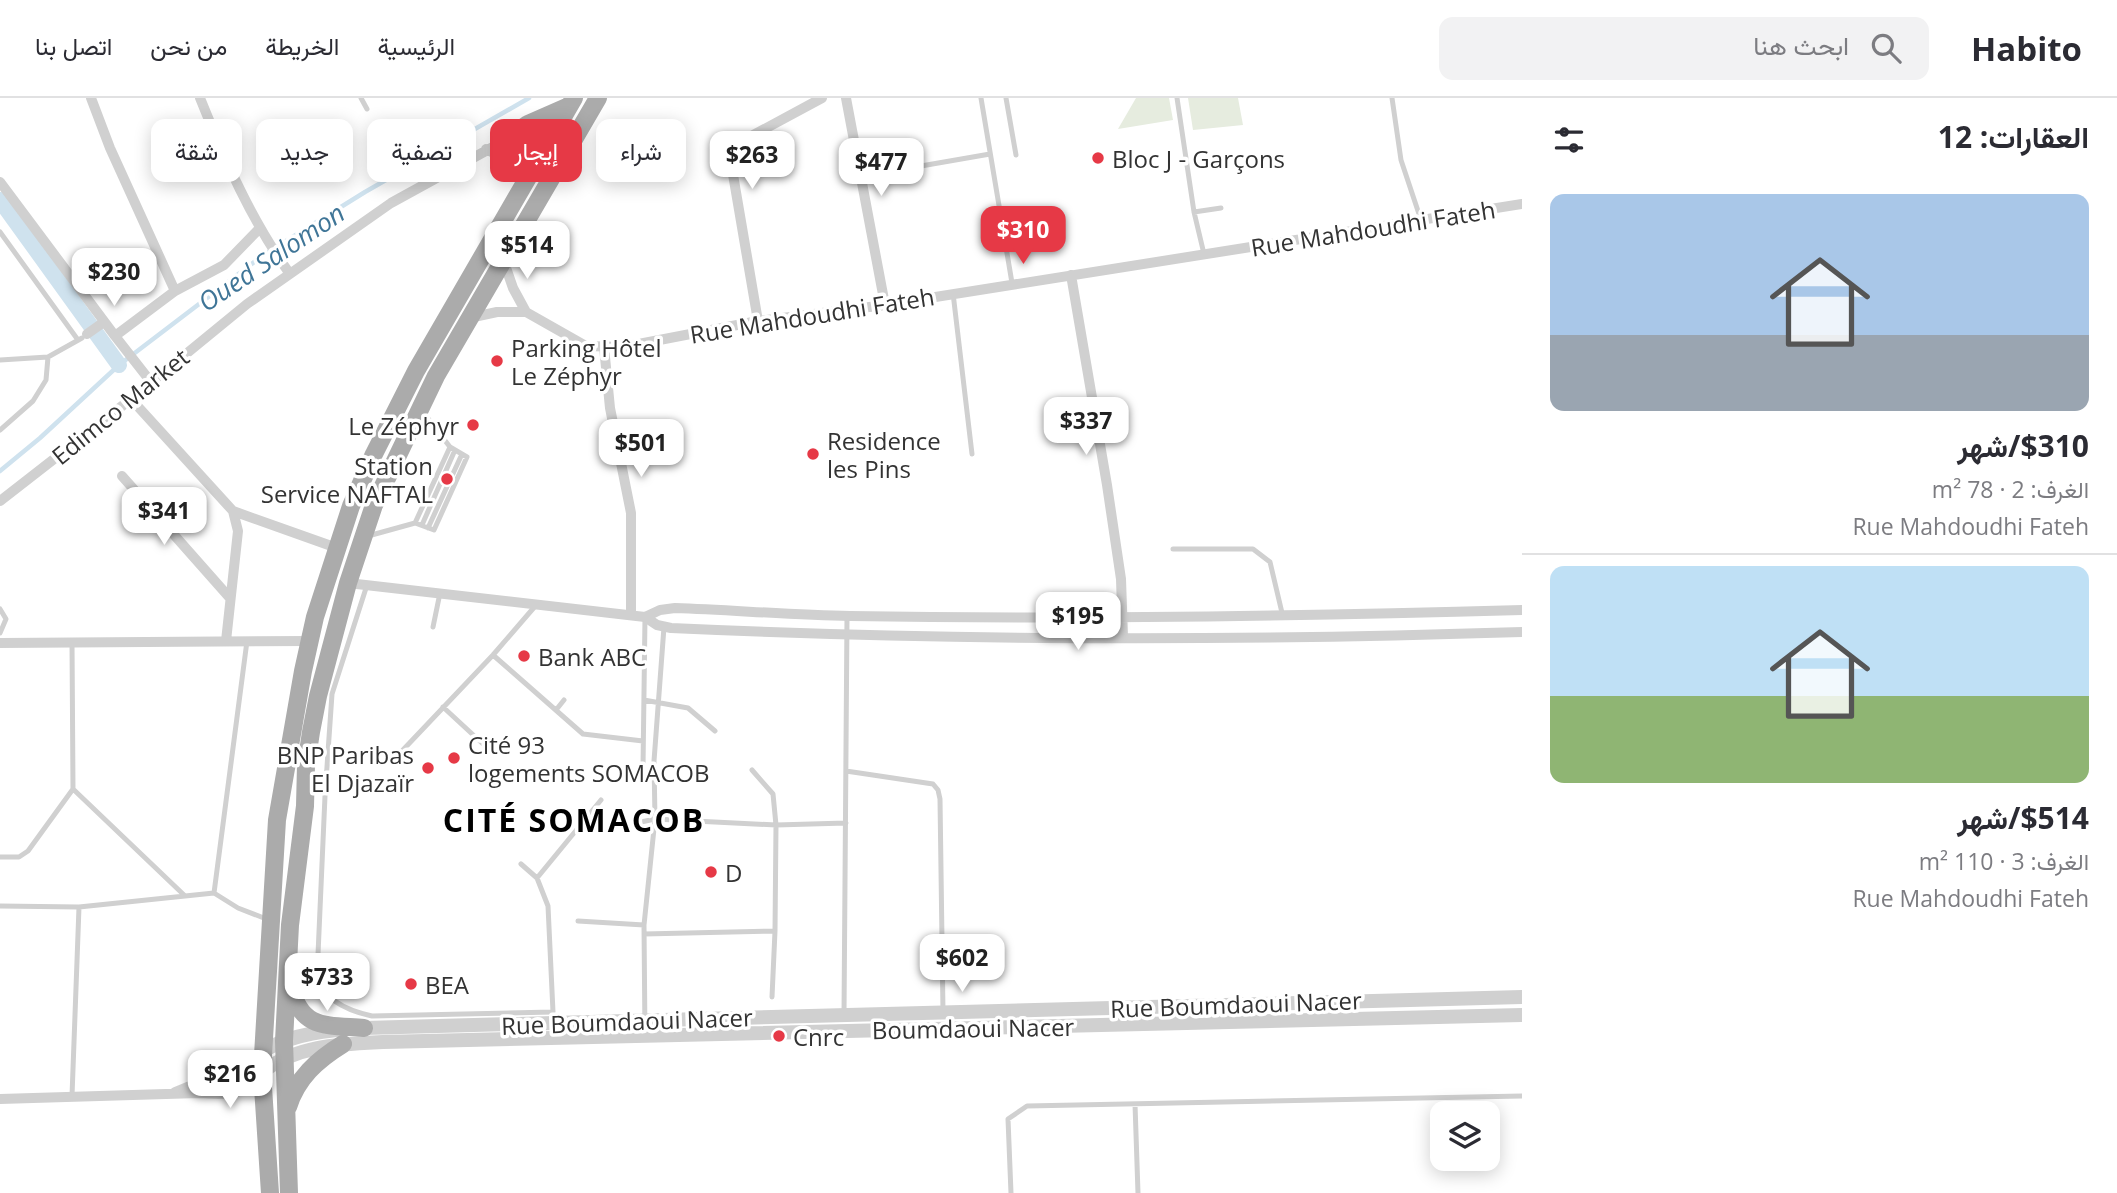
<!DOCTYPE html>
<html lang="ar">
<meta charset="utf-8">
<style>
body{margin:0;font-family:"Open Sans",Vazirmatn,sans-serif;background:#f2f2f3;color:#2b2b33;direction:rtl;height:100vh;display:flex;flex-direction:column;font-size:26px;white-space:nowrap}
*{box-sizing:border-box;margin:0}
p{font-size:23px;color:#7c7c81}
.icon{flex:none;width:38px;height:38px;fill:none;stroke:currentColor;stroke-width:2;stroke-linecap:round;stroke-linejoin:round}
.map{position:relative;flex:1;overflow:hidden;direction:ltr}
.sheet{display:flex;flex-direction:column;background:#fff;width:595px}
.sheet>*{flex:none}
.top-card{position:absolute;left:21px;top:21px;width:665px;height:63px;direction:rtl;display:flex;gap:14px}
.tools{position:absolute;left:1430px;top:1003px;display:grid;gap:14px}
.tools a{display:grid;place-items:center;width:70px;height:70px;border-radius:14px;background:#fff;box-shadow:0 4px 18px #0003;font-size:35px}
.price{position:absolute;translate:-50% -60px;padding:0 16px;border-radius:14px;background:#fff;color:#222;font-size:23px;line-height:46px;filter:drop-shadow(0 2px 4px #0008)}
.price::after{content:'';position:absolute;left:50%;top:42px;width:21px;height:16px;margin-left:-10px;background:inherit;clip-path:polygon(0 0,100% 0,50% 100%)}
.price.current{background:#e63946;color:#fff}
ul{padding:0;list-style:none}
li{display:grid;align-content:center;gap:14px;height:371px;padding:0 28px}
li+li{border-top:2px solid #e1e1e2}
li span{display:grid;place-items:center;height:217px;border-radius:14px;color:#555}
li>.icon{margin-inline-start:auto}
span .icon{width:126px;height:126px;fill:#fffc;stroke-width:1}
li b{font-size:30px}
h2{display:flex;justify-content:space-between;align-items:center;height:84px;padding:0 28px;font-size:30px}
.tag{padding:0 24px;border-radius:14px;background:#fff;box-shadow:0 4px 18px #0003;font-size:24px;line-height:63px}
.tag.current{background:#e63946;color:#fff}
header{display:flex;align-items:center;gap:42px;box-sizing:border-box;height:98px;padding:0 35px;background:#fff;border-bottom:2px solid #e1e1e2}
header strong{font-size:33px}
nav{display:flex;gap:38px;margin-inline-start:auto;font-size:24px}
.search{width:490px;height:63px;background:#f2f2f3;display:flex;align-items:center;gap:18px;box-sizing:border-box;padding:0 24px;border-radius:14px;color:#7c7c81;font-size:26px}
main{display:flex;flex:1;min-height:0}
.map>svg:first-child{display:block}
.green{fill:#e6ecdf}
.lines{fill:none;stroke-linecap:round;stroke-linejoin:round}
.stream{stroke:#cfe2ee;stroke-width:4.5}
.canal{stroke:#cfe2ee;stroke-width:16}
.service{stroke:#d0d0d0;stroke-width:5}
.minor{stroke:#d0d0d0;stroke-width:10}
.tertiary{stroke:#d0d0d0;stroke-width:14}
.primary{stroke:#ababab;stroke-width:18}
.poi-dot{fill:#e63946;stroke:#fff;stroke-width:2.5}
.labels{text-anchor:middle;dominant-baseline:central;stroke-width:7;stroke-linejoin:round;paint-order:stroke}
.poi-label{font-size:24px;fill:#333;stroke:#fff;text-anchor:start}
.street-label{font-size:24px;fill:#333;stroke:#fff}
.water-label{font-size:26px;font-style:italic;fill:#3f7597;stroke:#fff}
.district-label{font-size:32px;font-weight:bold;letter-spacing:2px;fill:#000;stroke:#fff}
</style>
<header>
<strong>Habito</strong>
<div class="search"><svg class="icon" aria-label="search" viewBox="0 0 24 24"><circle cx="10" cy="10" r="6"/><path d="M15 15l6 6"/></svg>ابحث هنا</div>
<nav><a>الرئيسية</a><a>الخريطة</a><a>من نحن</a><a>اتصل بنا</a></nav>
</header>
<main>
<section class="sheet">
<h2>العقارات: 12<svg class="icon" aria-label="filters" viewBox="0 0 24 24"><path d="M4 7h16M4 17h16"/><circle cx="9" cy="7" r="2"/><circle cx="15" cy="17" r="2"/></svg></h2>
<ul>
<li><span style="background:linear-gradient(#a9c7e8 65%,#9aa5b1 0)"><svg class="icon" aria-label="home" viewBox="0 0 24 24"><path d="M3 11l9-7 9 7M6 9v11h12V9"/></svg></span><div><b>$310/شهر</b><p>الغرف: 2 · 78 m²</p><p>Rue Mahdoudhi Fateh</p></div></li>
<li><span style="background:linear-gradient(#bfe0f5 60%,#8fb573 0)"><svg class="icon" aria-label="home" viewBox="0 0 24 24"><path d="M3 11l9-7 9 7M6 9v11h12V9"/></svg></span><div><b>$514/شهر</b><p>الغرف: 3 · 110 m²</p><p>Rue Mahdoudhi Fateh</p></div></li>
</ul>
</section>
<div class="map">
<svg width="1522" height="1095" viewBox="0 0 1522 1095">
<rect width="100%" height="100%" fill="#fff"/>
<path class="green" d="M1136,0H1169L1173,22L1118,31Z
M1188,0H1238L1243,27L1193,32Z"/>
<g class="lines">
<path class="stream" d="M0,373L40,340L119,267L262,158L365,94L529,0"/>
<path class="canal" d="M0,102L119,267"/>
<path class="service" d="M361,0L367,11
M981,0L1012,185
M1006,0L1016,57
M1177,0L1194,114L1221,110
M1392,0L1401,62L1421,122
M921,68L990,56
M1194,114L1204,156
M0,134L78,242
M953,195L972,356
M0,262L48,259L82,240
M0,332L33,303L46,282L48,259
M415,425L434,432L467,359L450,349
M422,427L455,352
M428,430L462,356
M368,438L415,425L450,349L423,314
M1173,451H1253L1270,464L1283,519
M367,487L332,596L325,698L317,879C324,903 349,913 372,918L553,914
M0,511L6,521L0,535
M433,529L440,495
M247,543L214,795L238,810L269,822
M493,557L583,636L643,643
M644,602L688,610L715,633
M443,609L483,646
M556,612L564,602
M401,654L493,557L537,506
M643,670L645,519
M752,672L773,696L776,727L775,833L772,899
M846,673L933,686L938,692L940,701L943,914
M73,691L184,797
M641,724L655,721L776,727L846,725
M0,759H19L28,753L73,691L72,545
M521,766L537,780L548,808L553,914
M537,780L601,702
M0,808L79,809L72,998
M79,809L214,795
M578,823L644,827L645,938
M644,827L655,721L654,663L664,529
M644,836L775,833
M844,917L847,518
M1135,1006L1138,1095
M1011,1095L1008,1021L1027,1008L1522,998"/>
<path class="minor" d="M91,0L110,50L175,193
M200,0C225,62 251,122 290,176
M846,0L885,207
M486,51L509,63L527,83
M0,84L115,238L175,193L224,167L259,131
M504,164L513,190L526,214
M1071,177L1107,387L1121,481L1123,539
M469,220L497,214H526L586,248L623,249L758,223L885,207L1522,106
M758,223L730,59L733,48L822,0
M87,236L104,224
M115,238L151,284
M604,249L610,310L631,415V517
M131,301L233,413L238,433L226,543
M122,378L229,499
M0,403L131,301L247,206L391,105L502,44C527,38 542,52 557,70
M233,413L337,450
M348,485L645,519L657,527L671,530C954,543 1239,543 1522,534
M645,519L660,512L675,510C733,512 791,517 850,518C1074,522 1298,518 1522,512
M0,545L309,543
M175,994L243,966L263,953
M0,1001L199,995C225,997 246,998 262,975"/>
<path class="tertiary" d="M263,953C293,935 330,932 364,930L1522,899
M262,974C297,947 341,946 383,944L1522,917"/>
<path class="primary" d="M502,44L528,26L569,8
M291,889C301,932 327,927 364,930
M288,1009C297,980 317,962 343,946
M270,1095L262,974L277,722L303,573L315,519L351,408L374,356L416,273L574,0
M289,1095L284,943L290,827L305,708L306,667L311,634L318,598L348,485L374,407L436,278L598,0"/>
</g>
<g class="poi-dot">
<circle cx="1098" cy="60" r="7"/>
<circle cx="497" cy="263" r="7"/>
<circle cx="473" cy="327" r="7"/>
<circle cx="813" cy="356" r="7"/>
<circle cx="447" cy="381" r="7"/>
<circle cx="524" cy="558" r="7"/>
<circle cx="454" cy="660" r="7"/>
<circle cx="428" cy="670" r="7"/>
<circle cx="711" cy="774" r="7"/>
<circle cx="411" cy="886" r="7"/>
<circle cx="779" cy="938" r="7"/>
</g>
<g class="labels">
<g class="poi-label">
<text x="1112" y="60">Bloc J - Garçons</text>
<text x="511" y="249">Parking Hôtel<tspan x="511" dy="28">Le Zéphyr</tspan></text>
<text x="459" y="327" text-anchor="end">Le Zéphyr</text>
<text x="827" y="342">Residence<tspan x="827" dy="28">les Pins</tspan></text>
<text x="433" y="367" text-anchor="end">Station<tspan x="433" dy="28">Service NAFTAL</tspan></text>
<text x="538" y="558">Bank ABC</text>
<text x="468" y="646">Cité 93<tspan x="468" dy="28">logements SOMACOB</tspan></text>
<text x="414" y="656" text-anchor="end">BNP Paribas<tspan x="414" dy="28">El Djazaïr</tspan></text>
<text x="725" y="774">D</text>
<text x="425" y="886">BEA</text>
<text x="793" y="938">Cnrc</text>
</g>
<g class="street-label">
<text transform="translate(1373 130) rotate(-9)">Rue Mahdoudhi Fateh</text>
<text transform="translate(812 217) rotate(-9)">Rue Mahdoudhi Fateh</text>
<text transform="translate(120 308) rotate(-39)">Edimco Market</text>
<text transform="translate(1236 906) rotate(-2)">Rue Boumdaoui Nacer</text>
<text transform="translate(627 923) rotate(-2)">Rue Boumdaoui Nacer</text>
<text transform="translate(973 930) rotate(-1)">Boumdaoui Nacer</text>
</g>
<g class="water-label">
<text transform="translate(271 159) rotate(-34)">Oued Salomon</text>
</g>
<g class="district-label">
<text x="574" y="721">CITÉ SOMACOB</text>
</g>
</g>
</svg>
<div class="tools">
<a><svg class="icon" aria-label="layers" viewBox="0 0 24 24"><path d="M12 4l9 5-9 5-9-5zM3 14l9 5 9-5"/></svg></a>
</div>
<b class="price" style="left:752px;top:93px">$263</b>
<b class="price" style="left:881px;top:100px">$477</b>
<b class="price current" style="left:1023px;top:168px">$310</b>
<b class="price" style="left:527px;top:183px">$514</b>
<b class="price" style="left:114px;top:210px">$230</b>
<b class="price" style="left:1086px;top:359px">$337</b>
<b class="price" style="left:641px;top:381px">$501</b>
<b class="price" style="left:164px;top:449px">$341</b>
<b class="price" style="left:1078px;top:554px">$195</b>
<b class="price" style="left:962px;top:896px">$602</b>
<b class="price" style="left:327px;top:915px">$733</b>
<b class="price" style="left:230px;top:1012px">$216</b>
<div class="top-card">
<a class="tag">شراء</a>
<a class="tag current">إيجار</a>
<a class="tag">تصفية</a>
<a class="tag">جديد</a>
<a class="tag">شقة</a>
</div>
</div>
</main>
